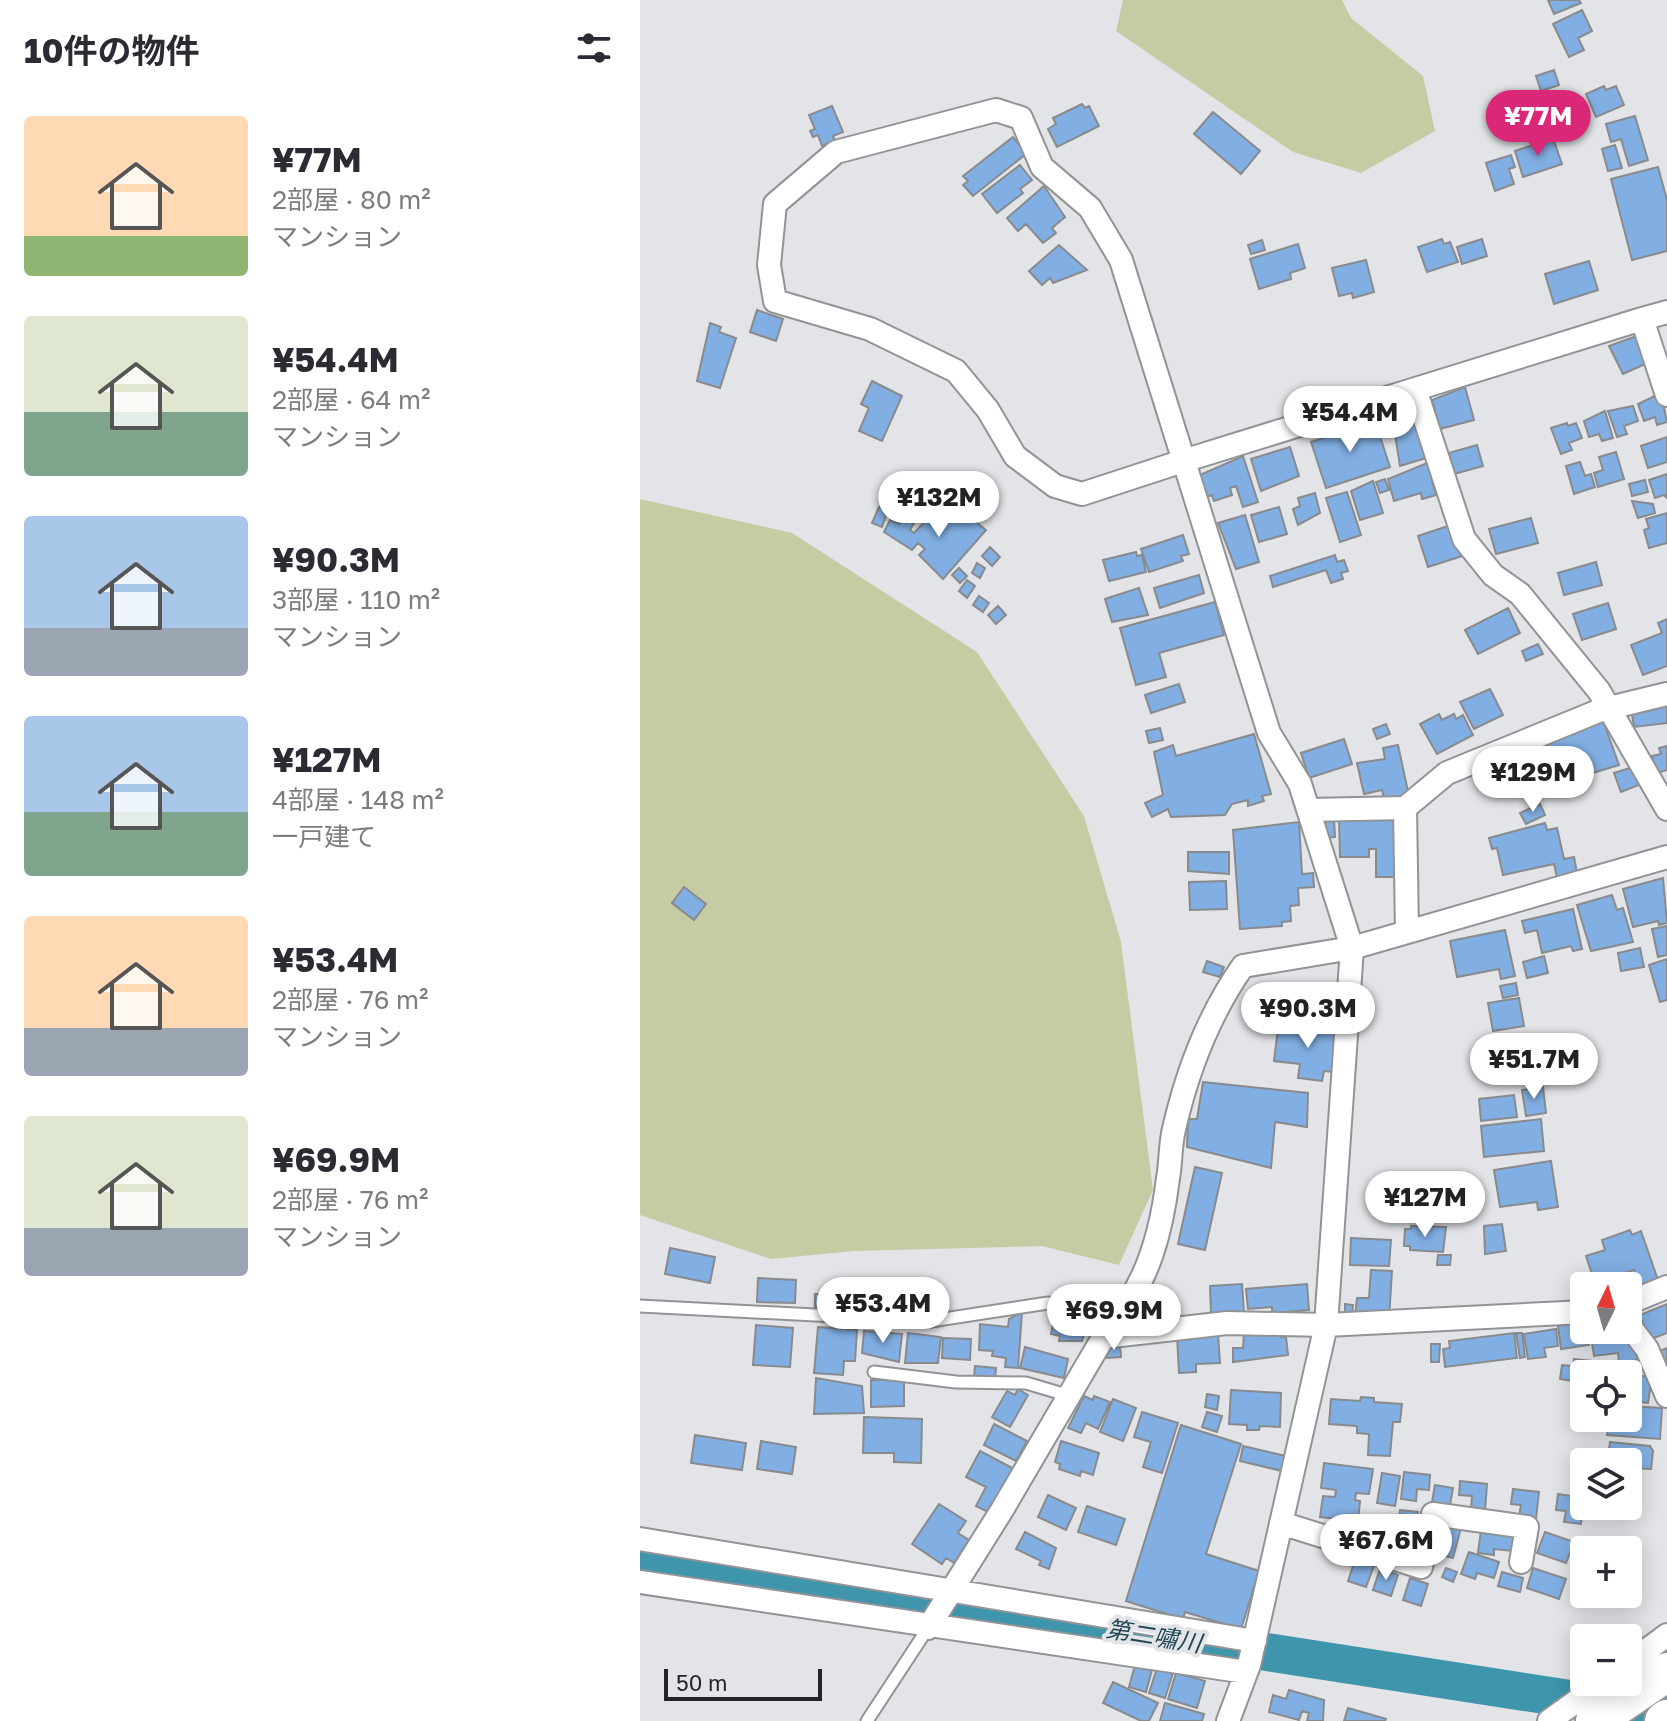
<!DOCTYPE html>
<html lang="ja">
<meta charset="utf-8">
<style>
body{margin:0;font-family:"Golos Text","Noto Sans JP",sans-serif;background:#f2f2f3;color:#2b2b33;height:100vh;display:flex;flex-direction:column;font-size:30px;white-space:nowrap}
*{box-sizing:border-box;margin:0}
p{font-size:26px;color:#7c7c81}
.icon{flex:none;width:44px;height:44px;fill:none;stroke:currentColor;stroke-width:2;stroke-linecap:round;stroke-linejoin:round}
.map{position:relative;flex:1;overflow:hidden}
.side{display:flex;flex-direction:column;background:#fff;width:640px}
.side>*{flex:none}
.needle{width:52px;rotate:5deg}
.fabs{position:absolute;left:930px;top:1272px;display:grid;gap:16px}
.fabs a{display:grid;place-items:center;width:72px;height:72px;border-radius:8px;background:#fff;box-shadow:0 4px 20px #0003;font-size:40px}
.scale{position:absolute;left:24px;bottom:20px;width:158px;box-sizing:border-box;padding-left:8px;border:4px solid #232425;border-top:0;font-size:22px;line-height:28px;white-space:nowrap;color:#232425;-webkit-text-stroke:6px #e2e4e7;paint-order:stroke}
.price{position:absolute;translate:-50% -68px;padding:0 18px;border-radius:28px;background:#fff;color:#222;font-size:26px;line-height:52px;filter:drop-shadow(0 2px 4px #0008)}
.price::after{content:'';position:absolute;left:50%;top:48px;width:24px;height:18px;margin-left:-12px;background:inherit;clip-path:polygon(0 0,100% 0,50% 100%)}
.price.active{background:#db2777;color:#fff}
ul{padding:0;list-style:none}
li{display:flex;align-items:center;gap:24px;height:200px;padding:0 24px}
li span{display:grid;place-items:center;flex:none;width:224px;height:160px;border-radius:8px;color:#555}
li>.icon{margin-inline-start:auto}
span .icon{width:96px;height:96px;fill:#fffc;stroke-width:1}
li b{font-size:34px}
h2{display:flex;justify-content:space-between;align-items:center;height:96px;padding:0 24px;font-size:34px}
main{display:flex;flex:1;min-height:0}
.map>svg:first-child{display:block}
.green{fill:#c5cca4}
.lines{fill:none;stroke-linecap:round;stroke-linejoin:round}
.river{stroke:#3e95ac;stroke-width:38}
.building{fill:#82afe3;stroke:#888a8d;stroke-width:2}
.service-casing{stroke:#919396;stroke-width:15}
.minor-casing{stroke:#919396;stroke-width:26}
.motorway-casing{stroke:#919396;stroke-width:42}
.service{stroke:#fff;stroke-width:11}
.minor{stroke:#fff;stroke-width:22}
.motorway{stroke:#fff;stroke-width:38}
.labels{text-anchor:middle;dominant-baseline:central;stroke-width:8;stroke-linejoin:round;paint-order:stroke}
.water-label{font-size:24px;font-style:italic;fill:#204752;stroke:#e2e4e7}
</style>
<main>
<section class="side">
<h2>10件の物件<svg class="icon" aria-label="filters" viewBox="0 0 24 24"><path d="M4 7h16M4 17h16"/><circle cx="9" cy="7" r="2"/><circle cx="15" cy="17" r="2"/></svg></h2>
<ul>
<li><span style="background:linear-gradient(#ffd9b3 75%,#8fb573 0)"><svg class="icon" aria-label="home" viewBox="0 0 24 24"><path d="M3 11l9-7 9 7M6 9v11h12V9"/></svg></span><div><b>¥77M</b><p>2部屋 · 80 m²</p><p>マンション</p></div></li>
<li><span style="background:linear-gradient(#dfe7d0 60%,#7fa58c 0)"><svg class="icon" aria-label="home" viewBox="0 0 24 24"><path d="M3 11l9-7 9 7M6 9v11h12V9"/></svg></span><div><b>¥54.4M</b><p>2部屋 · 64 m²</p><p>マンション</p></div></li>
<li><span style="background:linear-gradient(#a9c7e8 70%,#9aa5b1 0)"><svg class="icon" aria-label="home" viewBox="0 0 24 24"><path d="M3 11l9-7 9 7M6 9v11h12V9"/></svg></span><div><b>¥90.3M</b><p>3部屋 · 110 m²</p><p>マンション</p></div></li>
<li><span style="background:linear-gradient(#a9c7e8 60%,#7fa58c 0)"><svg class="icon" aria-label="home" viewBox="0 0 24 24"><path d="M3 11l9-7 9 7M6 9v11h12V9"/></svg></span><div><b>¥127M</b><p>4部屋 · 148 m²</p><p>一戸建て</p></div></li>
<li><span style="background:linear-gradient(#ffd9b3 70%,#9aa5b1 0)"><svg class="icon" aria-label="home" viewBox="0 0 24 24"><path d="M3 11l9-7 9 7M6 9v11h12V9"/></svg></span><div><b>¥53.4M</b><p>2部屋 · 76 m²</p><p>マンション</p></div></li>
<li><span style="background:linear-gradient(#dfe7d0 70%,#9aa5b1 0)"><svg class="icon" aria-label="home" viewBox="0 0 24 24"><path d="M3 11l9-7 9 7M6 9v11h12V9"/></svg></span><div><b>¥69.9M</b><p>2部屋 · 76 m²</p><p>マンション</p></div></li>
</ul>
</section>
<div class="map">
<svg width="1027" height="1721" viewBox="0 0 1027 1721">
<rect width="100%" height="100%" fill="#e2e4e7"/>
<path class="green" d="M483,0H702L711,18L783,76L795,131L721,173L653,152L476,31Z
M0,499L152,533L337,652L444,816L481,942L513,1190L479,1265L402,1246L214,1251L131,1259L0,1215Z"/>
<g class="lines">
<path class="river" d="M0,1564L303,1613L387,1615L1027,1714"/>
</g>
<path class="building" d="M908,0H939L941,3L914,14Z
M942,10L952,31L938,38L944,50L929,57L913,24Z
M914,70L919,85L901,91L896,76Z
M964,86L966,90L976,86L984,105L956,117L946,94Z
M442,104L445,108L449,106L459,126L417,147L408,129L416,124L413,118Z
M192,106L203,132L193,136L195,141L182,146L178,135L173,137L170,131L175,129L169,115Z
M573,112L620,151L601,174L554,134Z
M995,116L1008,160L989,166L981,139L971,142L966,124Z
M373,137L386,154L333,196L323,185L328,181L323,176Z
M913,138L922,164L883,177L875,151Z
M975,145L982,168L968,171L962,149Z
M871,155L875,167L869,169L874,184L855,191L846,163Z
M380,165L392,180L380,189L383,193L357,213L342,194Z
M1018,167L1027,200V251L992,260L971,179Z
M404,186L425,217L412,228L416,233L403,243L386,224L378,231L367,218Z
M802,239L804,244L810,242L818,262L787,272L778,247Z
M842,239L847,256L822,264L817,247Z
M622,240L625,250L611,254L608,245Z
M658,244L665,268L650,273L651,279L619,289L610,259Z
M419,245L447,270L413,283L410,278L402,285L389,271Z
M726,260L734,292L713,298L712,293L699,296L692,268Z
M949,261L958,290L914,304L905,274Z
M117,310L143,319L136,341L110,332Z
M70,323L81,327L79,332L96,338L80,388L57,381Z
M1002,334L1012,361L983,374L969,346Z
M232,381L262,396L242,441L219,431L229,408L221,404Z
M825,387L834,420L800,429L792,400Z
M1021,393L1027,422L1017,425L1015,417L1004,421L998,404Z
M993,406L998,421L984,426L987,434L977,437L968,411Z
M768,408L770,413L755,418L753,413Z
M965,411L973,438L962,441L959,434L949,437L944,421Z
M773,416L786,458L760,466L753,422Z
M735,421L750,467L686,488L671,442Z
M927,423L928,426L936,423L942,438L929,443L932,450L921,454L911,428Z
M1027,437V462L1008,468L1001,446Z
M837,445L843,466L814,474L809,453Z
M650,447L659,476L621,491L611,459Z
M976,452L984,479L958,487L954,473L963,470L959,457Z
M603,456L618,502L603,507L596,486L590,488L592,495L574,501L572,495L567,497L560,475Z
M940,462L945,476L951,474L955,487L934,494L926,466Z
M787,463L796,495L782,499L781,493L754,501L748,479Z
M1027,474V498L1024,495L1015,498L1009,480Z
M745,479L749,490L740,493L736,482Z
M1005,480L1008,492L992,496L989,484Z
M733,481L743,513L720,520L711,491Z
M342,486L349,490L339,505L333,501Z
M707,492L721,535L700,542L686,498Z
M675,493L680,513L658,525L653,509L660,506L658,498Z
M992,501L1013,504L1015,513L998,518Z
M239,507L248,510L242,527L232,523Z
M639,507L647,534L619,542L611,515Z
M311,510L325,522L329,516L346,530L303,579L279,555L285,549L278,543L272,550L244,532L250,520L259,524L262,519L274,523L270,530L274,533L292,514L300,521Z
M1027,513V543L1009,548L1004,530L1009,528L1006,519Z
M605,515L619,562L596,569L578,523Z
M891,518L898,543L856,554L849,529Z
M811,525L822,556L788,567L778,536Z
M543,535L549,554L541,556L543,561L509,572L501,549Z
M350,547L360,557L352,566L342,556Z
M496,552L497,556L502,555L506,572L469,581L463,560Z
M695,555L697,562L704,560L708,571L701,573L703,579L691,583L686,570L633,587L630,576Z
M956,562L962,585L924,595L918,573Z
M337,563L345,568L340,578L332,573Z
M319,568L327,576L320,583L312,575Z
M559,575L564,593L520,608L514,588Z
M327,580L335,586L327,598L319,591Z
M499,588L508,615L472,622L465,599Z
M339,596L349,603L343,612L333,605Z
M575,602L584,635L519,653L526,677L496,685L480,628Z
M968,603L976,629L942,640L933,614Z
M358,606L366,615L356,624L348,615Z
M868,608L880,633L838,654L825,630Z
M1027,619V666L1003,675L991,645L1022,633L1018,623Z
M898,644L903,654L886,661L882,651Z
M539,684L545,702L511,713L505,695Z
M850,689L863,715L834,729L820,702Z
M1027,701V723L994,727L991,707Z
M799,714L802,720L814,714L816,719L823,715L833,735L797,754L780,724Z
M962,718L979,765L906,787L894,756L906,751L903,743Z
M746,724L750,734L737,739L733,729Z
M520,728L523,740L509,743L506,731Z
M614,734L631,794L622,796L624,801L608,806V800L592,804L585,815L531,817L528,809L512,817L505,803L523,795L514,752L533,745L536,756Z
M704,739L712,764L669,778L661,753Z
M758,745L769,796L745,802L742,790L724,794L717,763L745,759L743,748Z
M1027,746V770L1017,773L1012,756L1021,754L1019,748Z
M993,767L999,785L981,792L974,773Z
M900,804L905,815L886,824L880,813Z
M694,818L695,837L688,838L681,820Z
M762,818L763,877H736V849H729V857H700L699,819Z
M659,822L662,874L673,873L674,887L658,888L659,905L650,906L651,921L642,922V926L600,929L593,830Z
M905,823L907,830L917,828L924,859L934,857L938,878L918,882L914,864L863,875L857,848L852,849L849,838Z
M548,852H589V874L548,871Z
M1023,878L1027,923L1019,925L1018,921L993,927L983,889Z
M586,881L587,909L550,910L549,882Z
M44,887L66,904L54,920L32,903Z
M972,895L977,910L983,908L993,942L951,951L937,905Z
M933,909L942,949L933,951L931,946L902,953L897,930L885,933L882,921Z
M1027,926V955L1018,957L1012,929Z
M865,930L875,976L861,979L859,969L817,977L810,941Z
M1000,948L1004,967L981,971L978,953Z
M904,956L908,973L887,978L883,962Z
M1027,959V1000L1020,1002L1009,965Z
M567,961L584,967L580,977L563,972Z
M876,983L878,995L863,998L860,986Z
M879,998L884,1026L853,1031L848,1003Z
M672,1025L698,1028L693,1072L684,1071L682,1081L658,1078L660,1064L634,1061L638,1028L671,1029Z
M889,1039L895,1073L864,1077L859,1044Z
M563,1082L668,1093L667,1127L635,1122L631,1168L547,1147L548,1119H557Z
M903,1087L906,1113L886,1116L882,1090Z
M874,1095L877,1117L841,1121L839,1099Z
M901,1119L904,1151L844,1157L841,1126Z
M911,1161L918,1207L898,1210L897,1202L860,1207L854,1170Z
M555,1167L582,1173L565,1250L538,1244Z
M862,1224L866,1251L845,1254L844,1226Z
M771,1226L806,1227L803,1252L770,1250V1246H764L765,1229H771Z
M990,1230L992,1235L1001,1231L1019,1283L1001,1289L994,1270L955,1283L946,1256L965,1250L962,1240Z
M711,1238L751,1240L749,1266L710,1265Z
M30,1248L75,1257L70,1283L25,1274Z
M798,1255H811L810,1265H797Z
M731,1270L752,1271L749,1319L715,1317L717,1298H729Z
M118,1278L156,1280L155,1303L117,1302Z
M192,1284L225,1287L224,1306L190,1303Z
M602,1284L604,1312L571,1313L570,1286Z
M667,1284L669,1310L632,1313V1307L608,1309L606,1289Z
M175,1294H187V1307H175Z
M705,1304L713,1305L712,1316L705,1315Z
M1027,1304V1333L1009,1340L1000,1315Z
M416,1310L448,1316L442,1341H419L420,1336L411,1334Z
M382,1312L378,1368L365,1367L366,1358L352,1356L353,1351L339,1350L340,1324L368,1327L369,1319Z
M944,1322L949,1345L921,1349L918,1326Z
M116,1325L153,1328L150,1367L113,1365Z
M178,1327L217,1330L215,1361H204L203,1375L174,1373Z
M916,1329L918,1346L904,1348L906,1357L888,1359L884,1334Z
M950,1330H985L995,1340L997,1360L979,1363L978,1353L954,1356Z
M224,1331L262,1334L259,1362L222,1353Z
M640,1331L641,1337H646L648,1355L593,1362V1348H603L604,1334Z
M268,1333L301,1337L298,1363H265Z
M874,1333L877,1358L805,1367L803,1349L810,1348L809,1341Z
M876,1333H882L885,1357L880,1358Z
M578,1334L580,1363L556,1364V1372L539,1373L537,1336Z
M303,1338L331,1339L330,1360L302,1358Z
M791,1344H800L799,1362H791Z
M480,1346L481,1357L467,1358L466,1348Z
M385,1347L428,1359L424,1378L380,1368Z
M1027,1348V1367L1020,1351Z
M934,1359L972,1363L971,1366L986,1368L985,1374L1012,1377L1008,1403L988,1401V1374H944V1396L931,1394L932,1381L920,1379L922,1365L933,1366Z
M335,1366L356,1368L355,1379L334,1377Z
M176,1378L222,1386L224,1413L174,1414Z
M264,1379V1406L231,1407V1380Z
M378,1389L388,1395L370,1427L352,1417L367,1391L375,1395Z
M591,1390L641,1393L640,1427L620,1426L619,1430H607V1425L589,1424Z
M567,1394L579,1396L577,1410L565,1407Z
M444,1396L453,1400L454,1396L470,1402L458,1429L446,1423L441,1433L428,1428Z
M721,1397L734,1398V1402L762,1404L760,1422H753L750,1456L728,1455L729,1434L717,1433V1426L689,1424L691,1399L720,1401Z
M473,1399L496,1408L483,1441L460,1432Z
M988,1406L1022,1408L1020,1439L967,1435L969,1418H988Z
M502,1412L538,1423L522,1473L503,1467L511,1442L494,1437Z
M567,1412L582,1416L577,1432L562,1427Z
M224,1417L282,1419L281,1463L254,1462V1453H223Z
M354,1424L387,1441L376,1461L344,1445Z
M541,1425L601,1444L566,1554L619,1571L601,1629L545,1612L543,1619L486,1601Z
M55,1435L106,1443L102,1470L51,1463Z
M121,1441L156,1447L152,1474L117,1469Z
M421,1441L459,1453L453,1475L441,1471L440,1476L419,1469L420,1464L415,1462Z
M970,1442L1010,1446L1013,1451L1011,1469L988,1468V1462H967Z
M603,1446L646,1456L642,1471L600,1461Z
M340,1451L374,1469L350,1513L336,1506L346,1487L326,1477Z
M684,1463L733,1469L729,1494L716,1493L715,1500L720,1501L718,1521L680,1517L683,1496L695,1497L696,1490L681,1488Z
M764,1472L790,1475L789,1490L777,1489L776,1501L761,1499Z
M742,1473L760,1476L755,1506L737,1503Z
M820,1481L847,1484L845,1511L831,1510L832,1496L819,1495Z
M795,1485L813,1488L810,1505L792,1502Z
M873,1489L899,1492L896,1519L879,1517L881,1505L871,1504Z
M918,1494L944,1498L941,1524L924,1522L926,1511L916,1510Z
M408,1495L436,1508L426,1530L398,1517Z
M299,1504L326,1521L318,1533L329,1540L314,1563L306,1558L302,1564L272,1544Z
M447,1506L485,1519L476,1545L438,1532Z
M956,1506H978L969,1507L968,1513L955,1512Z
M760,1510L778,1512L774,1540L757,1538Z
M806,1523L821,1528L813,1558L797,1554Z
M841,1530L874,1534L872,1551L854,1549V1555L838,1553Z
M385,1532L416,1548L409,1569L399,1565L401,1561L376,1549Z
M905,1532L934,1542L926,1563L897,1553Z
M829,1552L859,1562L854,1578L837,1573L835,1579L821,1574Z
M715,1560L734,1566L726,1587L708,1581Z
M806,1568L817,1572L813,1582L802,1577Z
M893,1568L926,1579L919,1599L887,1588Z
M740,1569L758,1575L751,1596L733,1590Z
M862,1572L883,1578L880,1592L858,1586Z
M770,1578L788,1584L781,1606L763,1600Z
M495,1665L512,1670L506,1692L489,1687Z
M517,1668L533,1673L525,1698L509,1693Z
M536,1673L565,1681L557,1708L528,1699Z
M473,1682L518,1703L509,1721H501L463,1703Z
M649,1690L684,1700L683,1721H667L669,1713L662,1711L659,1720L629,1712L633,1695L646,1699Z
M525,1703L564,1714L562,1721H520Z
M708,1708L746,1719L745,1721H704Z"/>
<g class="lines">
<g class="service-casing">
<path id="service" d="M0,1306L291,1321L408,1303L451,1310L474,1319
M234,1372L316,1382L386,1383L430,1396
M227,1721L288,1628"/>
</g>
<g class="minor-casing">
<path id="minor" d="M1002,319L1027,395
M775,389L824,539L853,575L880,594L959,691L1027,809
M765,808L767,932
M669,810L765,808L807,773L961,710L1027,694
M988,1303L1027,1287
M988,1324L1007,1349L1027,1396
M463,1337L587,1323L686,1325L944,1312
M641,1523L781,1567L793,1514L887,1527L881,1562
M0,1539L615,1641
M0,1582L606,1672
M288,1628L362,1510L474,1319C509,1283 522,1228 528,1178C531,1162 530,1145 534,1129C547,1072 570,1013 603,966L712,948L1027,857
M988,1664L1027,1635
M588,1721L609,1665L686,1325L712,948L660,784L629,733L481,260L450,208L402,167L381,118L356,110L196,152L135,204L129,265L135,301L230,329L316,371L348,410L375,456L415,486L442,494L543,461L1002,319L1027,312
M909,1721L963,1682"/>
</g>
<g class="motorway-casing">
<path id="motorway" d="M955,1721L1027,1672
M1024,1721L1027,1719"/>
</g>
<use href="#service" class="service"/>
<use href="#minor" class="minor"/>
<use href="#motorway" class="motorway"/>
</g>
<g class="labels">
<g class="water-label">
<text transform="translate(514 1635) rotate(9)">第二嘯川</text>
</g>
</g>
</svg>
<div class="fabs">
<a><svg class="needle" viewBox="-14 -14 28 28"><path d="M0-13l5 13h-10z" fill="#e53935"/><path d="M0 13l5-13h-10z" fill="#7c7c81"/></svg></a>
<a><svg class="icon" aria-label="locate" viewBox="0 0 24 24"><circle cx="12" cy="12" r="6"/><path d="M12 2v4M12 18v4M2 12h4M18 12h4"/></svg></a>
<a><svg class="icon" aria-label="layers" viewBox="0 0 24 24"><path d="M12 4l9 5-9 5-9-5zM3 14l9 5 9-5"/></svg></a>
<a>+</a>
<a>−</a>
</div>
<div class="scale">50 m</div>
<b class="price active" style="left:898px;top:158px">¥77M</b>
<b class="price" style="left:710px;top:454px">¥54.4M</b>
<b class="price" style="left:299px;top:539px">¥132M</b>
<b class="price" style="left:893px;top:814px">¥129M</b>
<b class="price" style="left:668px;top:1050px">¥90.3M</b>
<b class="price" style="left:894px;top:1101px">¥51.7M</b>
<b class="price" style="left:785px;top:1239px">¥127M</b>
<b class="price" style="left:243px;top:1345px">¥53.4M</b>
<b class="price" style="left:474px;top:1352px">¥69.9M</b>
<b class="price" style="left:746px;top:1582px">¥67.6M</b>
</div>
</main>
